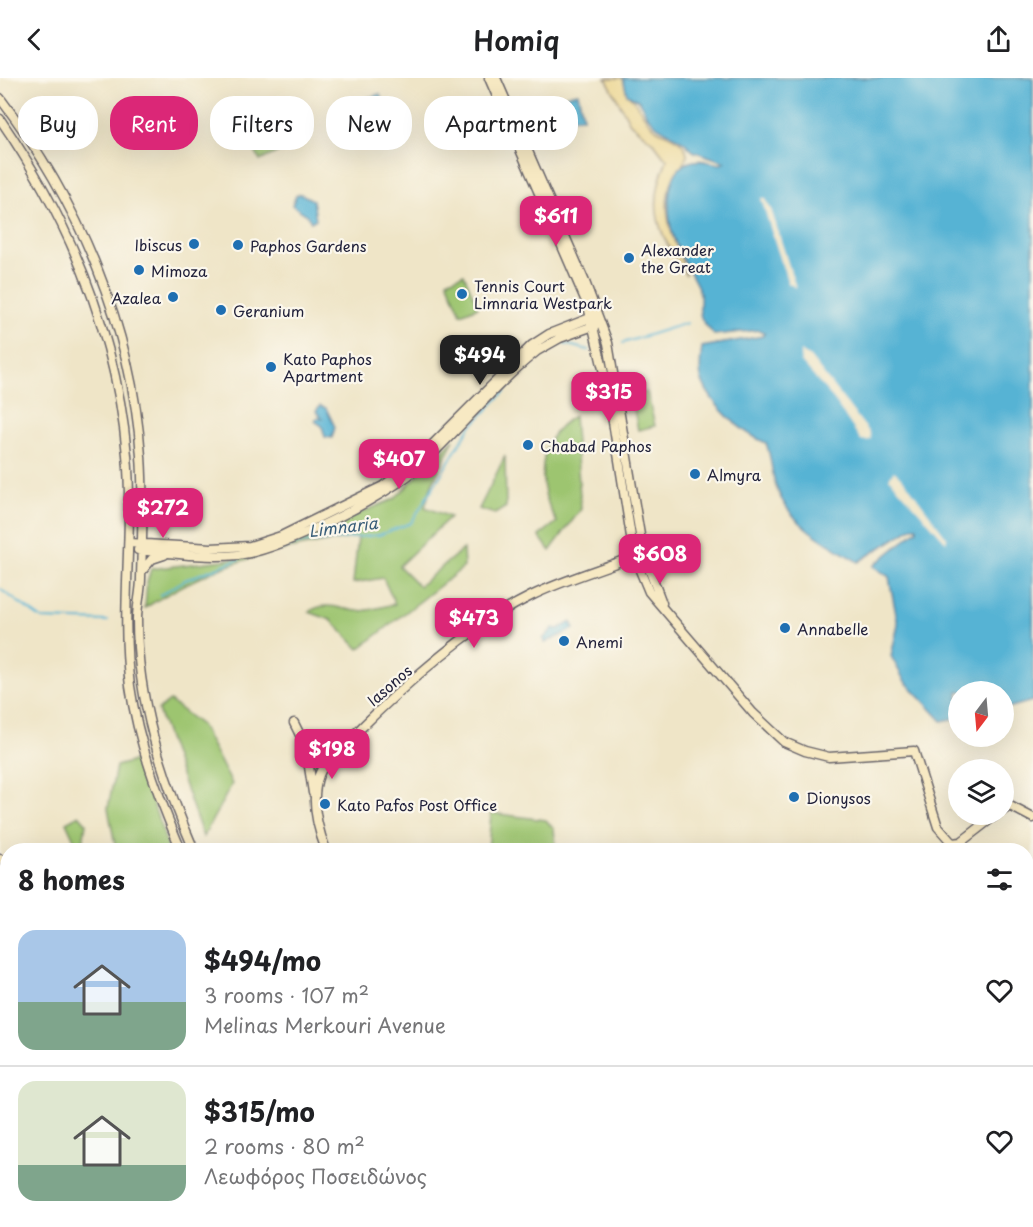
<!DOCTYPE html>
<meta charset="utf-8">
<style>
body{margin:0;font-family:"Playpen Sans",sans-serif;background:#f2f2f2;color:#202124;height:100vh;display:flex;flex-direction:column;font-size:22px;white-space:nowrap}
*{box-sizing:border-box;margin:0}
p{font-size:20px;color:#757577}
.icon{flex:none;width:33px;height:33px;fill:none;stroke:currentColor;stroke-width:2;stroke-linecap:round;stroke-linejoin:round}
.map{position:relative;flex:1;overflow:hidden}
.panel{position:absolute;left:0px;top:765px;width:1034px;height:384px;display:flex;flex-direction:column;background:#fff;border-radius:24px 24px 0 0;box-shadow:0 6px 24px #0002}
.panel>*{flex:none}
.hud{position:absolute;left:18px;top:18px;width:600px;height:54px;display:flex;gap:12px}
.needle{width:39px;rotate:196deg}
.fabs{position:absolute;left:948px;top:603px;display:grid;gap:12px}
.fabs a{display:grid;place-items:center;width:66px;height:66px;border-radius:50%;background:#fff;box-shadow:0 6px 24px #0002;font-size:30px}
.price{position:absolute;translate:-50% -51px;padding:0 14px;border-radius:12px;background:#db2777;color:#fff;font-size:20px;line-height:39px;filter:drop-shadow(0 2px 3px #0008)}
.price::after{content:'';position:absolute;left:50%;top:36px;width:18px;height:14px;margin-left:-9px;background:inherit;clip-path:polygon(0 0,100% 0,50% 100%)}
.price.selected{background:#222;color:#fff}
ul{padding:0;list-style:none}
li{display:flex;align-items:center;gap:18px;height:150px;padding:0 18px}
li+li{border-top:2px solid #e0e0e0}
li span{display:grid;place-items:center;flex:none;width:168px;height:120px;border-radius:18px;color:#555}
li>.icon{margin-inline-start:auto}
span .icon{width:72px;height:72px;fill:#fffc;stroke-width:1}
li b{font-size:26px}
h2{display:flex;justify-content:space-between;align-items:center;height:72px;padding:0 18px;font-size:26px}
.chip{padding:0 21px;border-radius:24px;background:#fff;box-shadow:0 6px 24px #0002;font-size:21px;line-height:54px}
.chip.selected{background:#db2777;color:#fff}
header{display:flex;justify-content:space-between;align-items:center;height:78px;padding:0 18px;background:#fff;font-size:27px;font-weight:600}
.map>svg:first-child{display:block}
.green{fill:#9dc570;stroke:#607456;stroke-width:1.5}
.sand{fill:#eeda9e;stroke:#887e6c;stroke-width:1.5}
.water{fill:#56b3d4;stroke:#3c6a88;stroke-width:1.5}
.pier{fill:#efe5c7}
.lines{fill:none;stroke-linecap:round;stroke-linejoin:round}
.stream{stroke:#56b3d4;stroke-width:2}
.secondary-casing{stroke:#6a666c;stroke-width:11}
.secondary{stroke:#f7e9c3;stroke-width:8}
.poi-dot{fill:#1f6fb2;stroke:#fbf7ec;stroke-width:2}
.labels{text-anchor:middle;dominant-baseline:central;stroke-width:4.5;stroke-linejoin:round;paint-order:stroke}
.poi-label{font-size:15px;fill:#22223b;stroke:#fbf7ec;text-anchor:start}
.street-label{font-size:15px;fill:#22223b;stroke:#fbf7ec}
.water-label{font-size:16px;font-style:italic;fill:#375c78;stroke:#fbf7ec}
</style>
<header><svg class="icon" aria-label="back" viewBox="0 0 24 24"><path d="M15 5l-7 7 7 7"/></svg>Homiq<svg class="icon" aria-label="share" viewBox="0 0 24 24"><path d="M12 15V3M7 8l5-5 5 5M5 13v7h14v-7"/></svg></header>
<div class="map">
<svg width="1033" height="1149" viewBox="0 0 1033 1149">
<rect width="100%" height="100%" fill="#fbf7ec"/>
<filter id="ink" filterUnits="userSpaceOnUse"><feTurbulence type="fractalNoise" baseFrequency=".0167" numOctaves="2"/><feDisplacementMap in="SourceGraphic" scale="12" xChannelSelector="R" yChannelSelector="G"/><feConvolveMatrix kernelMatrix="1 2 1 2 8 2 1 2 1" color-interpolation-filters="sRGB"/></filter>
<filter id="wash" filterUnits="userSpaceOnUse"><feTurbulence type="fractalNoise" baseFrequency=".008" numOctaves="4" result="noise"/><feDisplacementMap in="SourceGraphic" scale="24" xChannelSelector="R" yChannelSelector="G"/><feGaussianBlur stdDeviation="1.35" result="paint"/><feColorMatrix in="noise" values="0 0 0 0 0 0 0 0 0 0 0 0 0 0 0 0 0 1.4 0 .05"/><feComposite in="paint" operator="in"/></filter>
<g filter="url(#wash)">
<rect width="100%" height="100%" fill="#efe5c7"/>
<path class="green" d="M283,54L290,68L260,83L253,69Z
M464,196L478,229L461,236L447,203Z
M647,314L655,348L638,352L631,317Z
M574,338L581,431L550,473L539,458L557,444C536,410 535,361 574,338Z
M454,361L432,406L425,429L450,439L399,488L419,508L463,471L464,489L359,571L331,542L309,534C326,521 343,533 361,533C372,532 384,528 395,526L383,500L353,505L358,459C274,471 217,483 145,530L147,504L151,491L224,482L268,473L394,421Z
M505,378L506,429L495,436L479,431Z
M170,623L201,647L232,706L203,759L158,632Z
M309,660L325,672L316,693L313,692Z
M138,682L169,772H116L108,730L116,688Z
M491,735L546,742L554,751L556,770L488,772Z
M79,737L86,745L83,765L77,768L66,744Z"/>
<path class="sand" d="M606,0H623L627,16C641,27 643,41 656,51C667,58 685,61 687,76C688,82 669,105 668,117C663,145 679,170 686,197C658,154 646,130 667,82L654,65L630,45Z"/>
<path class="water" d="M623,0H1033V623L1004,631V614H958V640L942,643L904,602L891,578L898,547L889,499L873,488L917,452V449H913L858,484C827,465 790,447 777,411C771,396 772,380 766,365C741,354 713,329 702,303C698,294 701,279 702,269L763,258L765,255L760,252L714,257C709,249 701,245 700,235C699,227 702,219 699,212C691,194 679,177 673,158C667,139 664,91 690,84C700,80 711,85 721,86L725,84L693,73L684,64L657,48L647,38L640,23L627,16Z
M578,15L583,39L574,40L566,17Z
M380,16L385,26L361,34L358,23Z
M355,31L357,39L368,36L371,46L362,49L355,58L342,51L341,46L345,43L348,32Z
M301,116L313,122L316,141L311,144L307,137L292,127L296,117Z
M320,328L326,330L335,349L332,360L325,359L322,348L315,343L317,340L322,341L316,333Z
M571,544L574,551L545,565L543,561L553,550L558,551Z"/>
<path class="pier" d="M761,120H764L771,131L796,210L788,205Z
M800,273L810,279L870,355L871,361L867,363L861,362L832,319L801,284Z
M894,393L905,403L947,460L946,464L889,400Z"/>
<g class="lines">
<path class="stream" d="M623,265L687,245
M564,266L589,272
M268,474L299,465L379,457L411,445L470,349L505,313
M0,511L42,541L108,543
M160,517L185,502L239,481"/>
</g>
</g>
<g filter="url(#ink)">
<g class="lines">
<g class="secondary-casing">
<path id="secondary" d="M489,0L588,228L608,312L634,478L649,514L753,635L784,664L805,673L829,679L914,673L938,749L952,765L961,764L997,736
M496,0L585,204L608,265L643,475L662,525
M0,20C79,124 132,248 141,378C144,419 142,460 141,500C141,514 137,527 137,541C137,623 162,698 194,772
M0,41C70,143 116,253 127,377C134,454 120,532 130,608C138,665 159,720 181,772
M129,465L211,470L250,468L281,458L342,428L383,408L415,384L532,267L549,256L595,238
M138,472C170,475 206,480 238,477C282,472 387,418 420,388C460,351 494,307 537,273L560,260L596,247
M142,493L152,481L164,477
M294,645L306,669L313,715
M1004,732L1010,728L1033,740
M326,772C317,749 310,721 319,697C326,680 343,668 355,656C405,606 468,549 531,518C565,501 602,491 637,477
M0,781L8,784
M0,1113L8,1109
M0,1124L8,1121
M106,1142L109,1149
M117,1142L119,1149
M404,1142L410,1149
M420,1142L426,1149
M640,1149L645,1142"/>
</g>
<use href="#secondary" class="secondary"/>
</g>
</g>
<g class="poi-dot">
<circle cx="194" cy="166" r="6"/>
<circle cx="238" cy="167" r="6"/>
<circle cx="629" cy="180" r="6"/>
<circle cx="139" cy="192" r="6"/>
<circle cx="462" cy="216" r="6"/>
<circle cx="173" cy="219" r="6"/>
<circle cx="221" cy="232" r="6"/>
<circle cx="271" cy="289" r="6"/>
<circle cx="528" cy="367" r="6"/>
<circle cx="695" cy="396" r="6"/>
<circle cx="785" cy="550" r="6"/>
<circle cx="564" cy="563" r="6"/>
<circle cx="794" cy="719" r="6"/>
<circle cx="325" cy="726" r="6"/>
</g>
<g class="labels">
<g class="poi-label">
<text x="182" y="166" text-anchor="end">Ibiscus</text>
<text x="250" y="167">Paphos Gardens</text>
<text x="641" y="171">Alexander<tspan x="641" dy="17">the Great</tspan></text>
<text x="151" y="192">Mimoza</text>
<text x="474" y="207">Tennis Court<tspan x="474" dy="17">Limnaria Westpark</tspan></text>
<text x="161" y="219" text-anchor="end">Azalea</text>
<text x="233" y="232">Geranium</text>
<text x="283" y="280">Kato Paphos<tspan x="283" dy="17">Apartment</tspan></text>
<text x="540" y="367">Chabad Paphos</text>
<text x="707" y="396">Almyra</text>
<text x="797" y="550">Annabelle</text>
<text x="576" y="563">Anemi</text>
<text x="806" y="719">Dionysos</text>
<text x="337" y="726">Kato Pafos Post Office</text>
</g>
<g class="street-label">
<text transform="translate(389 607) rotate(-41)">Iasonos</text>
</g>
<g class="water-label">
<text transform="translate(343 448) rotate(-7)">Limnaria</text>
</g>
</g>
</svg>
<div class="fabs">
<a><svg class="needle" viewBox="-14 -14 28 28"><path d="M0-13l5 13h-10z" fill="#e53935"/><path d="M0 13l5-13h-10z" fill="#757577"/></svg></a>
<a><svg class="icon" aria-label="layers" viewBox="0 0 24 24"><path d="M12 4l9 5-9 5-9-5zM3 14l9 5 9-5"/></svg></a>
</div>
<b class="price" style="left:556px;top:169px">$611</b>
<b class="price selected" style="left:480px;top:308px">$494</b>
<b class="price" style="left:609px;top:345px">$315</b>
<b class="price" style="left:399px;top:412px">$407</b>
<b class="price" style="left:163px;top:461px">$272</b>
<b class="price" style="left:660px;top:507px">$608</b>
<b class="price" style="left:474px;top:571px">$473</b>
<b class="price" style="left:332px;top:702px">$198</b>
<div class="hud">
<a class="chip">Buy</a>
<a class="chip selected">Rent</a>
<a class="chip">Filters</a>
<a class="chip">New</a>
<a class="chip">Apartment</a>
</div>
<section class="panel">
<h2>8 homes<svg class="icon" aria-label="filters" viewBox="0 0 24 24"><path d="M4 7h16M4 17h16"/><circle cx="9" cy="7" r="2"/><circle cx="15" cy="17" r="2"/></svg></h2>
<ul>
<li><span style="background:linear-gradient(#a9c7e8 60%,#7fa58c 0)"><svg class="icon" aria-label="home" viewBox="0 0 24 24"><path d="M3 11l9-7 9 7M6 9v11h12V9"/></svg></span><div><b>$494/mo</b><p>3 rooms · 107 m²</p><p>Melinas Merkouri Avenue</p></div><svg class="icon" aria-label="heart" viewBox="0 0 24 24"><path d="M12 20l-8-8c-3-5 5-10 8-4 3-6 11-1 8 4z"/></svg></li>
<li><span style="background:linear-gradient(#dfe7d0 70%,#7fa58c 0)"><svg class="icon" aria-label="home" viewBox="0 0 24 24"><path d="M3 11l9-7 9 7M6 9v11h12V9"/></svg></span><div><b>$315/mo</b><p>2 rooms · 80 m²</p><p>Λεωφόρος Ποσειδώνος</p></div><svg class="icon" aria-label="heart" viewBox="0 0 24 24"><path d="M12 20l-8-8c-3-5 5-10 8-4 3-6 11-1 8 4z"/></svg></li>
</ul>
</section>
</div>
